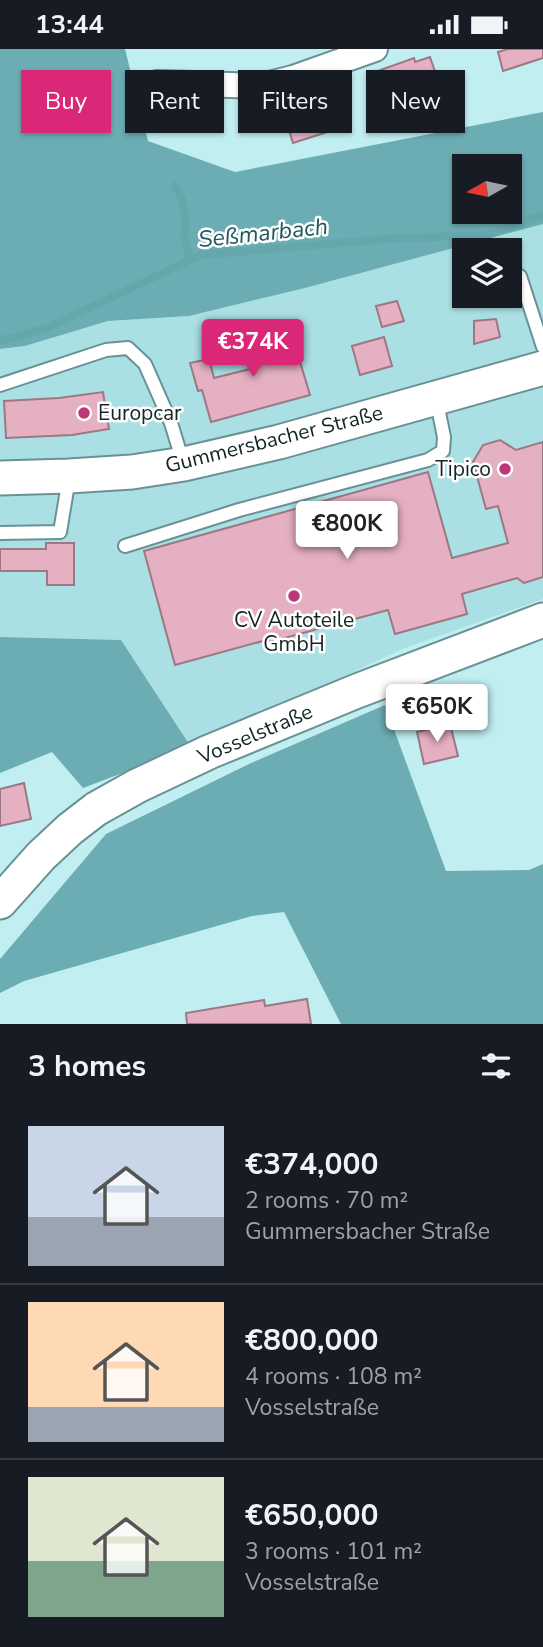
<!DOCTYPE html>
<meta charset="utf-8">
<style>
body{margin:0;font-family:"Nunito Sans",sans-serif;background:#242831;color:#f1f3f6;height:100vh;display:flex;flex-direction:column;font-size:26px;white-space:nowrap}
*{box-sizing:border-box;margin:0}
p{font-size:23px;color:#9ea1a6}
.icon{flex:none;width:38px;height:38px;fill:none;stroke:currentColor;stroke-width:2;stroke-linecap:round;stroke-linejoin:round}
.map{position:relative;height:975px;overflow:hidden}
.panel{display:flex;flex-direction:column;background:#171b24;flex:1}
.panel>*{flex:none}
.guide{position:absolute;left:21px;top:21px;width:502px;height:63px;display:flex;gap:14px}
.needle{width:46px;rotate:261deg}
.controls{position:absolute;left:452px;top:105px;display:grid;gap:14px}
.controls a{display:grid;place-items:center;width:70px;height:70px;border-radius:0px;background:#171b24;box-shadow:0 2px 5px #0004;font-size:35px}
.price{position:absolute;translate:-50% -60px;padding:0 16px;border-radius:7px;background:#fff;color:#222;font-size:23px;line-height:46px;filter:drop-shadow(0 2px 4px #0008)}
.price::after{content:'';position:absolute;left:50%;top:42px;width:21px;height:16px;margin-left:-10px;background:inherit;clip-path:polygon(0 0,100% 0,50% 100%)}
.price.on{background:#db2777;color:#fff}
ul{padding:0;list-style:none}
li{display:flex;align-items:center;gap:21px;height:175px;padding:0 28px}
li+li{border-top:2px solid #363941}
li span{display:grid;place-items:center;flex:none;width:196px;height:140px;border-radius:0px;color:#555}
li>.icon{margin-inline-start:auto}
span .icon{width:84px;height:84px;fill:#fffc;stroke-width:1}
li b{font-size:30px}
h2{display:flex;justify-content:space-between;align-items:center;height:84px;padding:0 28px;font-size:30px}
.tag{padding:0 24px;border-radius:0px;background:#171b24;box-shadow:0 2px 5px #0004;font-size:24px;line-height:63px}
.tag.on{background:#db2777;color:#fff}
.status{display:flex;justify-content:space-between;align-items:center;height:49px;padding:0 35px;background:#171b24;direction:ltr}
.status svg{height:19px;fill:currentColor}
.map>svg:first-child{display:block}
.built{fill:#aae0e4;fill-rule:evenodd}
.forest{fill:#6cadb3;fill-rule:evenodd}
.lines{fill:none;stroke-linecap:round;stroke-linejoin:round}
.stream{stroke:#66a7ac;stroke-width:8}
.building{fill:#e6b0c3;stroke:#9b7884;stroke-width:2}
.lane-casing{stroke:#689296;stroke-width:16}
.street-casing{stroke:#689296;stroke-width:28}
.secondary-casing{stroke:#689296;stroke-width:37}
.lane{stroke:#fff;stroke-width:12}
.street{stroke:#fff;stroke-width:24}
.secondary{stroke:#fff;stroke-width:33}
.poi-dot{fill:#be3776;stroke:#fff;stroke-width:2.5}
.labels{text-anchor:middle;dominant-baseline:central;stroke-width:5;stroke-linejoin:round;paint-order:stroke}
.poi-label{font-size:21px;fill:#132526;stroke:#fff;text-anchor:start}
.street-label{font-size:21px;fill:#132526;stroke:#fff}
.water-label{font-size:23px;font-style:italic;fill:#20585c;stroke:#fff}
</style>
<div class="status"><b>13:44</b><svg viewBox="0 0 49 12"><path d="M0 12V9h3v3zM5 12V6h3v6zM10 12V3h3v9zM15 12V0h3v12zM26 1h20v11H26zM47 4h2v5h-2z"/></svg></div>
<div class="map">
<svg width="543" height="975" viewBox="0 0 543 975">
<rect width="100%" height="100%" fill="#c0eef1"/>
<path class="built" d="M543,175V550L405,599L191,698L121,591L0,588V300L25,297L108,272L189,267L305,239ZM464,201H509V247H464Z"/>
<path class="forest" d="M0,0H125L148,92L235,123L543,63V175L305,239L189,267L108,272L25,297L0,300ZM509,117V163H464V117Z
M0,588L121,591L191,698L83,739L52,703L0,724Z
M385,656L446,822L529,821L543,815V975H341L284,863L252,867L24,932L0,944V910L106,785L249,715Z"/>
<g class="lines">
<path class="stream" d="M175,137L182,149L186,172L184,189L191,210
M0,291L13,289L49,278L201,206L385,190L487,186L543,166"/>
</g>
<path class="building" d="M508,0H543V9L503,22L498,3Z
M430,8L440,37L408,48L405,41L388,46V45L377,47L369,25L414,9L415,13Z
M337,49L346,77L293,94L284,65Z
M397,252L404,272L382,278L376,257Z
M496,270L500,288L474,295V272Z
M273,272L283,310L298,306L310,346L211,373L202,341L198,342L190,314L209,310L214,329L254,319L246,294L258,290L254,277Z
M384,288L392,317L360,326L352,297Z
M103,343L109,380L72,386L6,389L4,352L59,349Z
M500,391L516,401L543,393V528L524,534L517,529L462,545L467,565L395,585L388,561L270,593V590L175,616L144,502L428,423L452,509L508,494L498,457L486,460L473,413L483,396Z
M46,494H74V536H47V522H0V500H46Z
M450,675L458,707L424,715L417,683Z
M24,734L31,770L0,777V740Z
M307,950L311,975H187L186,964L264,951L265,957Z"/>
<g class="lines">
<g class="lane-casing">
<path id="lane" d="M520,227L543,298
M0,336L106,301L128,299L145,315L171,374L183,413
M0,484L60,483L69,429
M125,497L239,461L428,411L443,402L444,388L436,349"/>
</g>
<g class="street-casing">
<path id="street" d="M157,34L261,37L293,29L375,0"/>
</g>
<g class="secondary-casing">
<path id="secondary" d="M0,429L69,427L132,423L184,415L279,393L543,319
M0,853L41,807L70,780L96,760L137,737L209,703L357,642L543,571"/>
</g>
<use href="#lane" class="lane"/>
<use href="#street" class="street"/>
<use href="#secondary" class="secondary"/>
</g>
<g class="poi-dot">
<circle cx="84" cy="364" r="7"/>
<circle cx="505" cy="420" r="7"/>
<circle cx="294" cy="547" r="7"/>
</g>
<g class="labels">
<g class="poi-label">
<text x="98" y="364">Europcar</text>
<text x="491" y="420" text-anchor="end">Tipico</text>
<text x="294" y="571" text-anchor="middle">CV Autoteile<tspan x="294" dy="24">GmbH</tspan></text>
</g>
<g class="street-label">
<text transform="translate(274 390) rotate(-14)">Gummersbacher Straße</text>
<text transform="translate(255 685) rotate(-23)">Vosselstraße</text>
</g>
<g class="water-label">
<text transform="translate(263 184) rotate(-6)">Seßmarbach</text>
</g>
</g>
</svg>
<div class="controls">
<a><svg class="needle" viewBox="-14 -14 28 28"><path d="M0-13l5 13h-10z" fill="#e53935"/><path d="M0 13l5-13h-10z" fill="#9ea1a6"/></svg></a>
<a><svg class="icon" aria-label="layers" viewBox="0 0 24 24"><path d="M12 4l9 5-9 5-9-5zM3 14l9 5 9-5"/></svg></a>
</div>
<b class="price on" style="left:253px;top:330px">€374K</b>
<b class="price" style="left:347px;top:512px">€800K</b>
<b class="price" style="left:437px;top:695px">€650K</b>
<div class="guide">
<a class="tag on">Buy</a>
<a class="tag">Rent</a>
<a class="tag">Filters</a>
<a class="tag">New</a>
</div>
</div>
<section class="panel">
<h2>3 homes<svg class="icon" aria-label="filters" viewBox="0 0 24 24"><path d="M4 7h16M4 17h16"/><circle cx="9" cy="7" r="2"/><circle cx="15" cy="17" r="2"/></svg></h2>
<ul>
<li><span style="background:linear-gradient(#c9d6e8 65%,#9aa5b1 0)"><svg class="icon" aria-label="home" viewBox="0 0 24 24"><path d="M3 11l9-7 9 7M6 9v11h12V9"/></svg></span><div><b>€374,000</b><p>2 rooms · 70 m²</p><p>Gummersbacher Straße</p></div></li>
<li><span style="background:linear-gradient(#ffd9b3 75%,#9aa5b1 0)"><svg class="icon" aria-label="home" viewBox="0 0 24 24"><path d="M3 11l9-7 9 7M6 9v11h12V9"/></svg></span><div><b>€800,000</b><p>4 rooms · 108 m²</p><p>Vosselstraße</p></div></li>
<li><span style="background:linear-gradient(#dfe7d0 60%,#7fa58c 0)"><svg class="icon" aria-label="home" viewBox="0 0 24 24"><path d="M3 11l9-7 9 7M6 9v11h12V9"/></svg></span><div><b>€650,000</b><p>3 rooms · 101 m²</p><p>Vosselstraße</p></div></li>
</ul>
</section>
